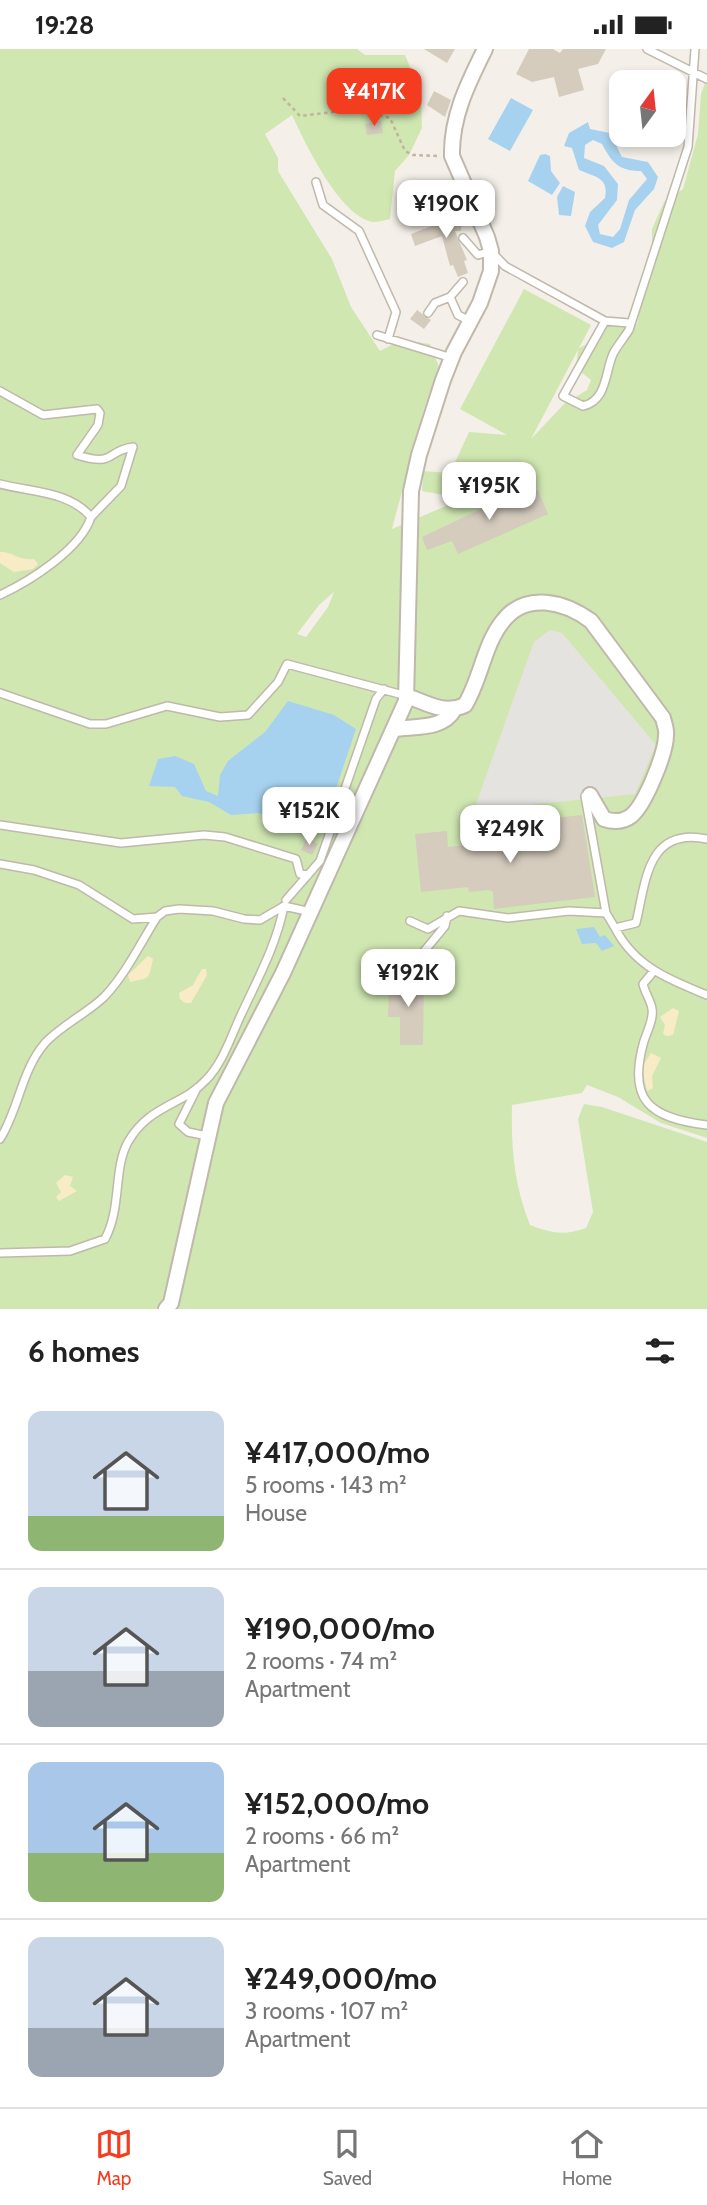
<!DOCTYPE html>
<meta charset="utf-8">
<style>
body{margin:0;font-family:Cabin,sans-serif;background:#f2f2f2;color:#222;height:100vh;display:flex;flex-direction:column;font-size:26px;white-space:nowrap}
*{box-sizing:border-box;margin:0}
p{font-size:23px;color:#767676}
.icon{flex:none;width:38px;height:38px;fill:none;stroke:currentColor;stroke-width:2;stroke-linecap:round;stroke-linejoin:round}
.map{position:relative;height:1260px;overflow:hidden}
.drawer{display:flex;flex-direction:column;background:#fff;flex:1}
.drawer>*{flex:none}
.needle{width:46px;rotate:15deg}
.buttons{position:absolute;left:609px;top:21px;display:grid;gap:14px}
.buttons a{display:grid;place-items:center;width:77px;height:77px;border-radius:14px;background:#fff;box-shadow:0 4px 10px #0003;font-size:35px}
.price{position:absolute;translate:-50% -60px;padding:0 16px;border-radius:14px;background:#fff;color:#222;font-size:23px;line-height:46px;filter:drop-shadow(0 2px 4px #0008)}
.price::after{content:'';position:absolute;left:50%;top:42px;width:21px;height:16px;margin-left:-10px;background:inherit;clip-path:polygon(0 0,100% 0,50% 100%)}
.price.active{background:#f43c1f;color:#fff}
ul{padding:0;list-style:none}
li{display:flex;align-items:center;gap:21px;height:175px;padding:0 28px}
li+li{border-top:2px solid #e0e0e0}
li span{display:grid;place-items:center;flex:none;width:196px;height:140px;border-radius:14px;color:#555}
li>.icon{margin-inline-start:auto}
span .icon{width:84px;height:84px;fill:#fffc;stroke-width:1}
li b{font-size:30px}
h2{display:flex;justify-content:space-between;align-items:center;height:84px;padding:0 28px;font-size:30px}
.status{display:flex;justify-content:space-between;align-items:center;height:49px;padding:0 35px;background:#fff;direction:ltr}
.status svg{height:19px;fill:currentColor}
.tab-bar{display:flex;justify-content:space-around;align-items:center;height:98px;border-top:2px solid #e0e0e0;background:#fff;font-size:19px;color:#767676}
.tab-bar a{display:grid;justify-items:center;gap:4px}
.tab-bar .active{color:#f43c1f}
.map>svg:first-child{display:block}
.green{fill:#d0e7b2;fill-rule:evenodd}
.sand{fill:#f7ecc6}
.parking{fill:#e5e3e0}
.water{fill:#a7d2ef;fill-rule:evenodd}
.building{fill:#d5ccbe}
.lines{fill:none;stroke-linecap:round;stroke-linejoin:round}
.service-casing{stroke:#bfb8ab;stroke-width:10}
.minor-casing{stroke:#bfb8ab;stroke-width:18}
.path{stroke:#c1b39d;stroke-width:2.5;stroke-dasharray:3.5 3.5;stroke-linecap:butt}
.service{stroke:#fff;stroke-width:7}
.minor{stroke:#fff;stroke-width:14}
</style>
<div class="status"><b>19:28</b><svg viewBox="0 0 49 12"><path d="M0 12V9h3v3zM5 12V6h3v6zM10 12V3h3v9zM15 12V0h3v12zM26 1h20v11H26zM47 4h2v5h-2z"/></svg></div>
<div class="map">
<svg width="707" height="1260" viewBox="0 0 707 1260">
<rect width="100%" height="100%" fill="#f4f0e9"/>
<path class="green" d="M0,0H357L365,6H405L421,44L422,79L409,106L395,122L390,170C385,171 378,173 373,173C340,168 305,94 292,66L265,85L278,109V122L332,210L351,258L380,302L401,291L430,295L439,318L424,360L392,480L514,428L474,424C459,452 450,447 422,442L423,422L450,424L469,383L507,386L460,360L524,240L591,276L579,299L591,293L600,273L637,275L652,207V180L664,153L683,140L698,85L701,45L707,29V1089L661,1074L618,1048L587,1036L582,1044L512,1056C511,1099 514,1136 530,1176C551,1184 564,1187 586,1179L593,1163L578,1070L584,1055L602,1058L707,1093V1260H0ZM578,301L576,319L591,331L587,341L564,355L531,390ZM334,543L328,558L306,588L297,585L319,556Z"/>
<path class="sand" d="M0,503C12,502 19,512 34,510L38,515L33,520L14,523L0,514Z
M148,907L153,910C148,933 150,928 130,933L128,926Z
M202,920H206L207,926L191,954H185L180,950L179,944L193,936Z
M673,959L679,962L673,986L667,987L663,985L665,976L660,968Z
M651,1004L661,1009L652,1027L653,1039L647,1042L642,1018Z
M65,1126L73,1128L70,1137L77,1142L59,1152L56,1148L61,1143L56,1134Z"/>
<path class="parking" d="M550,581L562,584L656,696L635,745L479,761L476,755L534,593Z"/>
<path class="water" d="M511,49L533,61L510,102L488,90Z
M588,73L590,80L610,84L622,108L648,113L658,128L654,140L635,161L624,193L612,199L593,193L585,177L590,163L605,149C609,128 595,128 579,121L572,99L564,97L569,84ZM593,91L602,95C612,114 619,122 641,122L647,130L629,151L620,180L613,188L600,185L598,176L617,151L618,135L604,117L584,109L585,96Z
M545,105L550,107L551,122L560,134L552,146L528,132L540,106Z
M563,137L575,143L571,167L559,166L557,148Z
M288,652L334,666L356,680L328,763L273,768L258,764L231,766L209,753L182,747L175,738L149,737L158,710L175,707L194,715L206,742L218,747L220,726L228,712L265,683Z
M594,878L600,888L605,886L614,897L602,902L596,894L582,895L576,880Z"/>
<path class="building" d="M424,0H455L447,14Z
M529,0H553L560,4L563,0H606L598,15L578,20L584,41L559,48L554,28L532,33L516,25Z
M434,42L451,51L445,68L427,56Z
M381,72L383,84L367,86L365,75Z
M437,165L462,166L461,182H455L467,211L464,212L468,224L458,228L453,216L450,217L442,187L415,197L411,185L437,175Z
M417,261L431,271L424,280L410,270Z
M523,440L526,446L538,441L548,465L458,505L452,492L427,501L422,488Z
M499,766L502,796L557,791L554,769L582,766L595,848L494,860L493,843L489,841L469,843L468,838L421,843L415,785L447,782L448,798L477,795L476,770Z
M307,789L318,795L312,806L301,801Z
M389,930L424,931L423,996H400V968H388Z"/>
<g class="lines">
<g class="service-casing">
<path id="service" d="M647,0L707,30
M316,133L323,156L359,182L396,263L388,290
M463,189L478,206L491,202L505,217L605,272
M463,233L450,248L458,266L470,272
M428,264L435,254L450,248
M629,274L605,272L563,347L583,357C607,352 605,323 613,305C617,297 624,289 629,281L688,98L695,0
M377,286L452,309
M0,342L43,366L97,360L100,364L98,376L77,406C116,418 105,402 133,398L121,437L91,468
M0,435C31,443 69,442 91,468C81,500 30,532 0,546
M0,644L90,675H106L167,657L220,668L248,666L278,633L287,615L407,647
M585,747L606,864
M0,776L121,794L204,786L225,788L296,810L300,825L308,826
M707,790C647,778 646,832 636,874L615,879C635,918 670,931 707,946
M0,815L34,821L79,836L133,870L157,868L165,862L179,860L213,862L244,870L260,871L284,857L311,863
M286,851L320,812L376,650L384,640
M410,872L428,880L459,862L508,869L569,862L606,864L615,879
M399,918L402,906H421L445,877L447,867
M653,923L643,935C645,944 651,952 652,960C654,969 647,983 644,992C627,1051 649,1069 707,1076
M197,1039L179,1075L188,1083L207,1087
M0,1090C19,1060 21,1022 45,994C62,976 86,965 104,948C126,925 140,895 157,868
M0,1204L70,1202L105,1190C122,1158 113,1120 128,1093C149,1056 182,1057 206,1031C223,1014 231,987 241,966C258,929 276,897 284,857"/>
</g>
<g class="minor-casing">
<path id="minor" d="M407,647C427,654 444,666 465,656C481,630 484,595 503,572C526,542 565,553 591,572L663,669C664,674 667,681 666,686C666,704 645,756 631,767C623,773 613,773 604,770L590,746
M394,680C414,677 443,681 454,661
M166,1260L171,1254L216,1054L283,924L406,652L411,442L419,406L443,331L454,303L480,254L491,222V202L487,188L452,107C451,68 468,34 485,0"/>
</g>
<path class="path" d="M283,49L300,67L358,60L390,69L405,102L413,106L439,107"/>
<use href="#service" class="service"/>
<use href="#minor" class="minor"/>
</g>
</svg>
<div class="buttons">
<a><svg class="needle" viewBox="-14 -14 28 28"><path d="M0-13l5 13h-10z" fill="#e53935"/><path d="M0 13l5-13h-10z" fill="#767676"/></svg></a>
</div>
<b class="price active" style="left:374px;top:79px">¥417K</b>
<b class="price" style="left:446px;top:191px">¥190K</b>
<b class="price" style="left:489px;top:473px">¥195K</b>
<b class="price" style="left:309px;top:798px">¥152K</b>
<b class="price" style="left:510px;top:816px">¥249K</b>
<b class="price" style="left:408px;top:960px">¥192K</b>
</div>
<section class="drawer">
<h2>6 homes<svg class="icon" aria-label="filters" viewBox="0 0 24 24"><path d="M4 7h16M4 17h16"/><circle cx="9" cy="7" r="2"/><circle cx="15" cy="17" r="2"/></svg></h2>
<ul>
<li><span style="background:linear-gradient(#c9d6e8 75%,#8fb573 0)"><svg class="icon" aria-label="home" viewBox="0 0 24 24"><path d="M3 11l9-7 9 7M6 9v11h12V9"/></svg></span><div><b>¥417,000/mo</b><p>5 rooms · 143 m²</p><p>House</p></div></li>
<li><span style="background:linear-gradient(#c9d6e8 60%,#9aa5b1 0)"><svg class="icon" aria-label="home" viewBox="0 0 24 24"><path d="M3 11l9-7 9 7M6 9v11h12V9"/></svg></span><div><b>¥190,000/mo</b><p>2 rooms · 74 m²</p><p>Apartment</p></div></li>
<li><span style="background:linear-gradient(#a9c7e8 65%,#8fb573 0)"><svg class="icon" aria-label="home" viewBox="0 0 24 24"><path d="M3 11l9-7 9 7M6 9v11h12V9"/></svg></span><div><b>¥152,000/mo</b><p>2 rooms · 66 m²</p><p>Apartment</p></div></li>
<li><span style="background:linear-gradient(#c9d6e8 65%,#9aa5b1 0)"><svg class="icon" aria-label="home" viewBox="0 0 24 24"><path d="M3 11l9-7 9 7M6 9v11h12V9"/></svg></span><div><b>¥249,000/mo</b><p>3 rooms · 107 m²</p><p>Apartment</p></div></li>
</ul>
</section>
<nav class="tab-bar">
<a class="active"><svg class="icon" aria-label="map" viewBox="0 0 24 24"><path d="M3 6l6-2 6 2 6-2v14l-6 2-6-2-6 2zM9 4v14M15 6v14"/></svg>Map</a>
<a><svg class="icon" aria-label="saved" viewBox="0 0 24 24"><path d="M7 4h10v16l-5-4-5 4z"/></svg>Saved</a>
<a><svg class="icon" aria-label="home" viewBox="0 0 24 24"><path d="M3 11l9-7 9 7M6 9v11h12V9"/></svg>Home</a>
</nav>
